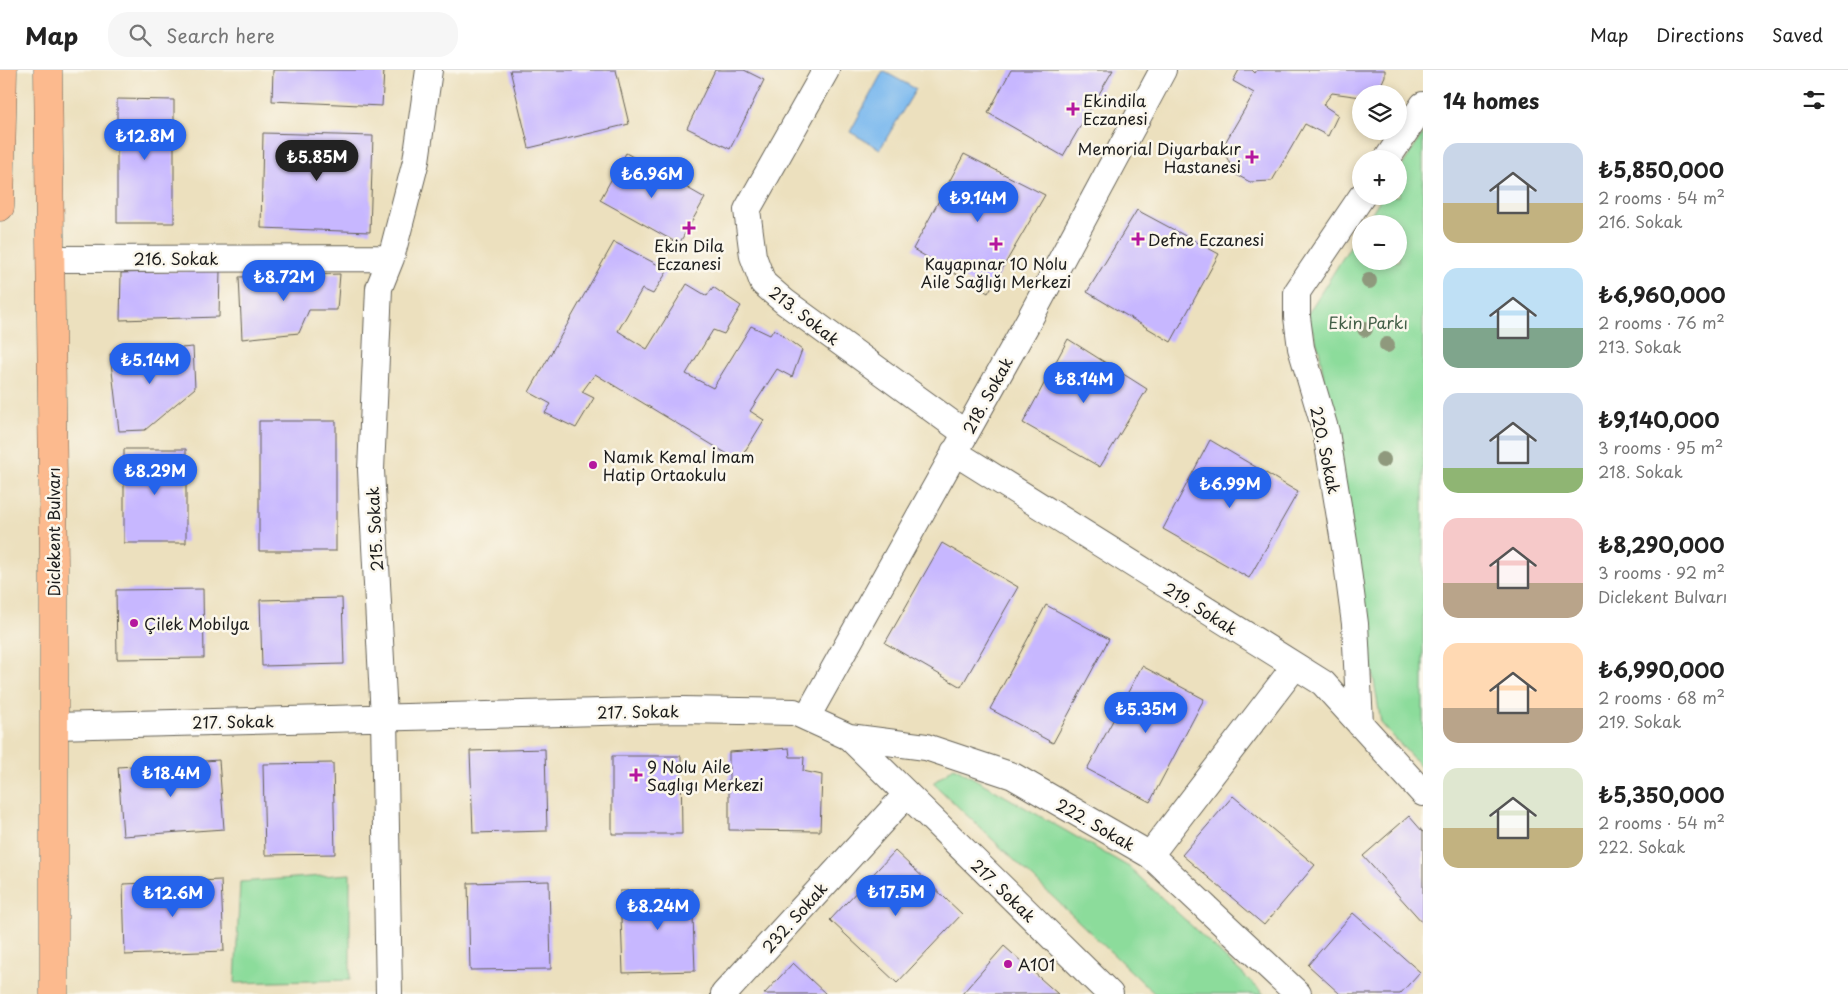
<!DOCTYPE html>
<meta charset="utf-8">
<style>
body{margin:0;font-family:"Playpen Sans",sans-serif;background:#f6f6f6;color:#222;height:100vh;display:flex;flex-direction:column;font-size:19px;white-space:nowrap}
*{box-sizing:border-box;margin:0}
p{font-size:16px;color:#767676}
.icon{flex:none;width:28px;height:28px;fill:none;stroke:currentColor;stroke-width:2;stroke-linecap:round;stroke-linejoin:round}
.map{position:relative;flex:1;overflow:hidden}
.details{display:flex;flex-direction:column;background:#fff;width:425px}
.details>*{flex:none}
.buttons{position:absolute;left:1352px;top:15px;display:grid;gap:10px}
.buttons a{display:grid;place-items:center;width:55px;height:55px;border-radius:50%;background:#fff;box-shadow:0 2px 8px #0003;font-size:25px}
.price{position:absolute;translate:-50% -42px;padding:0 11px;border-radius:18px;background:#2563eb;color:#fff;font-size:16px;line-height:32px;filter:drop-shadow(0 1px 2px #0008)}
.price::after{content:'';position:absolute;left:50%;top:30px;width:15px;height:11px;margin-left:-8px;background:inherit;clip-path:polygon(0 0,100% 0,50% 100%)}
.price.on{background:#222;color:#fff}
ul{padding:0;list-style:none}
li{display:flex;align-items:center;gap:15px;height:125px;padding:0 20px}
li span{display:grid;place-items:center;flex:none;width:140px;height:100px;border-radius:15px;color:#555}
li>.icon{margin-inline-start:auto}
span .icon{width:60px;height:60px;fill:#fffc;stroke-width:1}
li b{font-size:21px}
h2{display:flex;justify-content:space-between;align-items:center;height:60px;padding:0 20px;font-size:21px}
header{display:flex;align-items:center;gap:30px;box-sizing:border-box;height:70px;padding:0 25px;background:#fff;border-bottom:1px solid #e0e0e0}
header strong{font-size:24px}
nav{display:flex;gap:28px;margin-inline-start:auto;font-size:18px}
.search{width:350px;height:45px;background:#f6f6f6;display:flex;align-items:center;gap:12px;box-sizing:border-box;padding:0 18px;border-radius:20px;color:#767676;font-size:19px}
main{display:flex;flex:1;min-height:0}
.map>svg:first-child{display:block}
.green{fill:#8cdc9b;stroke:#547c5c}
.water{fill:#7bb9ee;stroke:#4c6a85}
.building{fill:#c7b7ff}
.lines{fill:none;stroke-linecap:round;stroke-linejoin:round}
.minor-casing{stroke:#656155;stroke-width:28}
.primary-casing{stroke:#656155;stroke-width:29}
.minor{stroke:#fff;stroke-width:26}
.primary{stroke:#fcba8e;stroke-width:28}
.tree{fill:#8f997d}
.poi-dot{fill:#b5179e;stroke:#fbf7ec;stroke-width:2}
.labels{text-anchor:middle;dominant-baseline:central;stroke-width:5;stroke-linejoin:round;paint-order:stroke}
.poi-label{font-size:16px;fill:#1c1c1c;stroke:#fbf7ec;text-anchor:start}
.street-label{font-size:16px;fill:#1c1c1c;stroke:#fbf7ec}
.park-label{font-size:16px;fill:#435f48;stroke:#fbf7ec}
</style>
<header>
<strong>Map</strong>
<div class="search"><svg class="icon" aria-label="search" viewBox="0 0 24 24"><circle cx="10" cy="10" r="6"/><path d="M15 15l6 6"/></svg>Search here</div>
<nav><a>Map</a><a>Directions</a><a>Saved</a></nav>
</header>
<main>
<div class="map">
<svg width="1423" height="924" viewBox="0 0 1423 924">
<rect width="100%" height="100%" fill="#fbf7ec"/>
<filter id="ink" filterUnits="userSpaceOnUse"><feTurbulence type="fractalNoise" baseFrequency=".02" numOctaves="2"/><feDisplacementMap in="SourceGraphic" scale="10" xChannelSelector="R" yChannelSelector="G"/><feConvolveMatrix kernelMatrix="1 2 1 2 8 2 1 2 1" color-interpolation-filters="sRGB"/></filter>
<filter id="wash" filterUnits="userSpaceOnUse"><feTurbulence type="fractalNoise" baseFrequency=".0096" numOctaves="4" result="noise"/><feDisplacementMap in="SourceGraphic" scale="20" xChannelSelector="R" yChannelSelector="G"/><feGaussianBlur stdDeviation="1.12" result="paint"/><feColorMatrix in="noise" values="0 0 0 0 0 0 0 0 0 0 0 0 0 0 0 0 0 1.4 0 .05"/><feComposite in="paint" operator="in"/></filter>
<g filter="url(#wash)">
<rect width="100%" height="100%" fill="#ece0be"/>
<path class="green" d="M1423,63V699L1381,653L1319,279L1307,245L1361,159V191H1399V154H1365L1382,126H1399V101Z
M954,697L1129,797L1264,924H1155L933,713Z
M350,804V910L235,913L240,812Z"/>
<path class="water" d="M883,1L916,19L880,79L850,62Z"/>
<g id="blocks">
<path class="building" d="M273,0H384L382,36L272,31Z
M510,0H616L629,54L529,78Z
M715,0H744L764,10L730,79L687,58Z
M1011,0H1113L1063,86L988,43Z
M1239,0H1252L1255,3L1257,0H1385V6L1377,24H1361V27L1332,23L1323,35L1338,45L1328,66L1305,54L1272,111L1250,112L1235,104L1222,78L1254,23L1233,11Z
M117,29L174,30V153H117Z
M263,63L373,66L370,162L261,158Z
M626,83L705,128L679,174L600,130Z
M964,84L1045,125L988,223L913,179Z
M1137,140L1219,184L1171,272L1087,222Z
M614,172L668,200L653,224L642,219L618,261L647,279L687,214L707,226L713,217L741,236L724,264L713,260L686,304L713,318L751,256L770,265L774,259L802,280L792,307L777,299L750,341L764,350L739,391L595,304L582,322L594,328L576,358L545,343L551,334L529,322Z
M220,200L219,247L120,250L121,203Z
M340,204L337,240H309L299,263L242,269L239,207Z
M1068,269L1147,319L1100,397L1023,353Z
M193,277L195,318L145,360L119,361L110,284Z
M259,351H336V481H259Z
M1210,370L1298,422L1249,508L1163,459Z
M124,379H186V473H124Z
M942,473L1018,517L961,617L885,573Z
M203,519L204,588L117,589L116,520Z
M342,528L344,594L262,596L260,530Z
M1046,535L1109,569L1053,673L990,639Z
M1142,596L1204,629L1150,732L1087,699Z
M789,678L790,687H804L803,701L822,705L820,761L729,760V682Z
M545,679L547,761L473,763L470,681Z
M612,686H681L682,764H612Z
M219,690L224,759L123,766L118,697Z
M333,693L335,784L265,785L263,694Z
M1233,726L1315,795L1264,855L1182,785Z
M1409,746L1423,762V853L1363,786Z
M895,781L962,844L897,913L830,850Z
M221,810L224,881L125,885L123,814Z
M549,811L551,899L470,900L468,813Z
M692,819L695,901L623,903L620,821Z
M1353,843L1420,902L1400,924H1340L1308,895Z
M1004,876L1058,924H962Z
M793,893L826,924H764Z"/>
</g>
</g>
<g filter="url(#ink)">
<use href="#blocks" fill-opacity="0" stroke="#656155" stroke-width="1"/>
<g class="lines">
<g class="minor-casing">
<path id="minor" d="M826,0L747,140L753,186L763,213L785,232L965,363
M1387,89L1423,35
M50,189L391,188
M954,382L1323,613L1423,723
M807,647L1029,250L1163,0
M1360,654L1355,554L1345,478L1326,362L1301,278L1297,247V222L1362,126
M54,656L681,640L794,642L849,667L1110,924
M849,667L926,677L1013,706L1150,785L1298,924
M1150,785L1295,596
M389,924L384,647L371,400L379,218L391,188L416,91L429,0
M724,924L906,725"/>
</g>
<g class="primary-casing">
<path id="primary" d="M48,0L54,496V924
M0,137L3,0"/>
</g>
<use href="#minor" class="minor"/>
<use href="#primary" class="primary"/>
</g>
<g class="tree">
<circle cx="1369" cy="211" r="8"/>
<circle cx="1365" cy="259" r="8"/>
<circle cx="1387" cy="275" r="8"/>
<circle cx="1383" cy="390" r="8"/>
</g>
</g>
<g class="poi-dot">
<path d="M1070.5 31.5h5v5h5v5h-5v5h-5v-5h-5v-5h5z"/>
<path d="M1249.5 79.5h5v5h5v5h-5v5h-5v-5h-5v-5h5z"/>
<path d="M686.5 150.5h5v5h5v5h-5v5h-5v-5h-5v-5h5z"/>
<path d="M1135.5 161.5h5v5h5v5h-5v5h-5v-5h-5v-5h5z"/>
<path d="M993.5 166.5h5v5h5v5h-5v5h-5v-5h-5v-5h5z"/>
<circle cx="593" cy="395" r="5"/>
<circle cx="134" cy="553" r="5"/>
<path d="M633.5 697.5h5v5h5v5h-5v5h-5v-5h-5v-5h5z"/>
<circle cx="1008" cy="894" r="5"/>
</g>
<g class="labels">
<g class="poi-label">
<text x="1083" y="30">Ekindila<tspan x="1083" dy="18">Eczanesi</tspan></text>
<text x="1241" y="78" text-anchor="end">Memorial Diyarbakır<tspan x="1241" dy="18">Hastanesi</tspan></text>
<text x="1148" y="169">Defne Eczanesi</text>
<text x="689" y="175" text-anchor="middle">Ekin Dila<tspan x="689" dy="18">Eczanesi</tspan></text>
<text x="996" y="193" text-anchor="middle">Kayapınar 10 Nolu<tspan x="996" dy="18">Aile Sağlığı Merkezi</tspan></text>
<text x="603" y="386">Namık Kemal İmam<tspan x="603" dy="18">Hatip Ortaokulu</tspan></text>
<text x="144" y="553">Çilek Mobilya</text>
<text x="647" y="696">9 Nolu Aile<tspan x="647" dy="18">Saglıgı Merkezi</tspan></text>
<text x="1018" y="894">A101</text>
</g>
<g class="street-label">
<text x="176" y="188">216. Sokak</text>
<text transform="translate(805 245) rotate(38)">213. Sokak</text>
<text transform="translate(987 325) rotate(-61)">218. Sokak</text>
<text transform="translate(1326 380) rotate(78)">220. Sokak</text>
<text transform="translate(374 459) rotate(-93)">215. Sokak</text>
<text transform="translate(53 462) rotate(-90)">Diclekent Bulvarı</text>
<text transform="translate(1201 538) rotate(32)">219. Sokak</text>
<text transform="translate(638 641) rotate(-1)">217. Sokak</text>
<text transform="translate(233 651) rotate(-1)">217. Sokak</text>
<text transform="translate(1096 754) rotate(30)">222. Sokak</text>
<text transform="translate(1004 820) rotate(44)">217. Sokak</text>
<text transform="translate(794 847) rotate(-48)">232. Sokak</text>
</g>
<g class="park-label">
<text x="1368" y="252">Ekin Parkı</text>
</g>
</g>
</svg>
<div class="buttons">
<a><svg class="icon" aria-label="layers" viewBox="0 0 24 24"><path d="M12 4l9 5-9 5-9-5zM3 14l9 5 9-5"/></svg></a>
<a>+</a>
<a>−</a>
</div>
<b class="price" style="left:145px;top:91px">₺12.8M</b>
<b class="price on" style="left:317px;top:112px">₺5.85M</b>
<b class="price" style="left:652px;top:129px">₺6.96M</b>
<b class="price" style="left:978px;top:153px">₺9.14M</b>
<b class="price" style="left:284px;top:232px">₺8.72M</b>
<b class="price" style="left:150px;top:315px">₺5.14M</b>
<b class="price" style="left:1084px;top:334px">₺8.14M</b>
<b class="price" style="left:155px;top:426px">₺8.29M</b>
<b class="price" style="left:1230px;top:439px">₺6.99M</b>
<b class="price" style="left:1146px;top:664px">₺5.35M</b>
<b class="price" style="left:171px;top:728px">₺18.4M</b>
<b class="price" style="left:896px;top:847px">₺17.5M</b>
<b class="price" style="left:173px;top:848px">₺12.6M</b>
<b class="price" style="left:658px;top:861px">₺8.24M</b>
</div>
<section class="details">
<h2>14 homes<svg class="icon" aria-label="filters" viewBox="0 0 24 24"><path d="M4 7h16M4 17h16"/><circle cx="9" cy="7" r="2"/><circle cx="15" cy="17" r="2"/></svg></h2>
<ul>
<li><span style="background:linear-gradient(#c9d6e8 60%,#c2b280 0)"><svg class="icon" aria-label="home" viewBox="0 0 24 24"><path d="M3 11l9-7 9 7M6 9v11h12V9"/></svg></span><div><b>₺5,850,000</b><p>2 rooms · 54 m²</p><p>216. Sokak</p></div></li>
<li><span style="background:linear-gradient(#bfe0f5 60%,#7fa58c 0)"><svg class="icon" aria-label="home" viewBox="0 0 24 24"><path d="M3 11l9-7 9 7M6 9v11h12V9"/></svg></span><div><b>₺6,960,000</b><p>2 rooms · 76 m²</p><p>213. Sokak</p></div></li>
<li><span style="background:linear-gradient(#c9d6e8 75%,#8fb573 0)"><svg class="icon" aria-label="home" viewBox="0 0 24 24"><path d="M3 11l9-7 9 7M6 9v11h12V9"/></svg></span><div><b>₺9,140,000</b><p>3 rooms · 95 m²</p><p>218. Sokak</p></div></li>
<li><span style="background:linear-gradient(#f6c9c9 65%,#b9a48a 0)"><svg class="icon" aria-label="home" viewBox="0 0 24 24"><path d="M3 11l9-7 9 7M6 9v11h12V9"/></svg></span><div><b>₺8,290,000</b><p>3 rooms · 92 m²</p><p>Diclekent Bulvarı</p></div></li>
<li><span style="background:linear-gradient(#ffd9b3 65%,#b9a48a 0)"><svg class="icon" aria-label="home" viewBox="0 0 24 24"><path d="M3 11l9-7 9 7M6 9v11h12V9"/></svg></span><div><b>₺6,990,000</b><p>2 rooms · 68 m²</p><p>219. Sokak</p></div></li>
<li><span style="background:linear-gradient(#dfe7d0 60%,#c2b280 0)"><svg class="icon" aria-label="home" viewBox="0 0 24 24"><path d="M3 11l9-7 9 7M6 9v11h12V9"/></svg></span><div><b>₺5,350,000</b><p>2 rooms · 54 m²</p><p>222. Sokak</p></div></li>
</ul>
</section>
</main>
